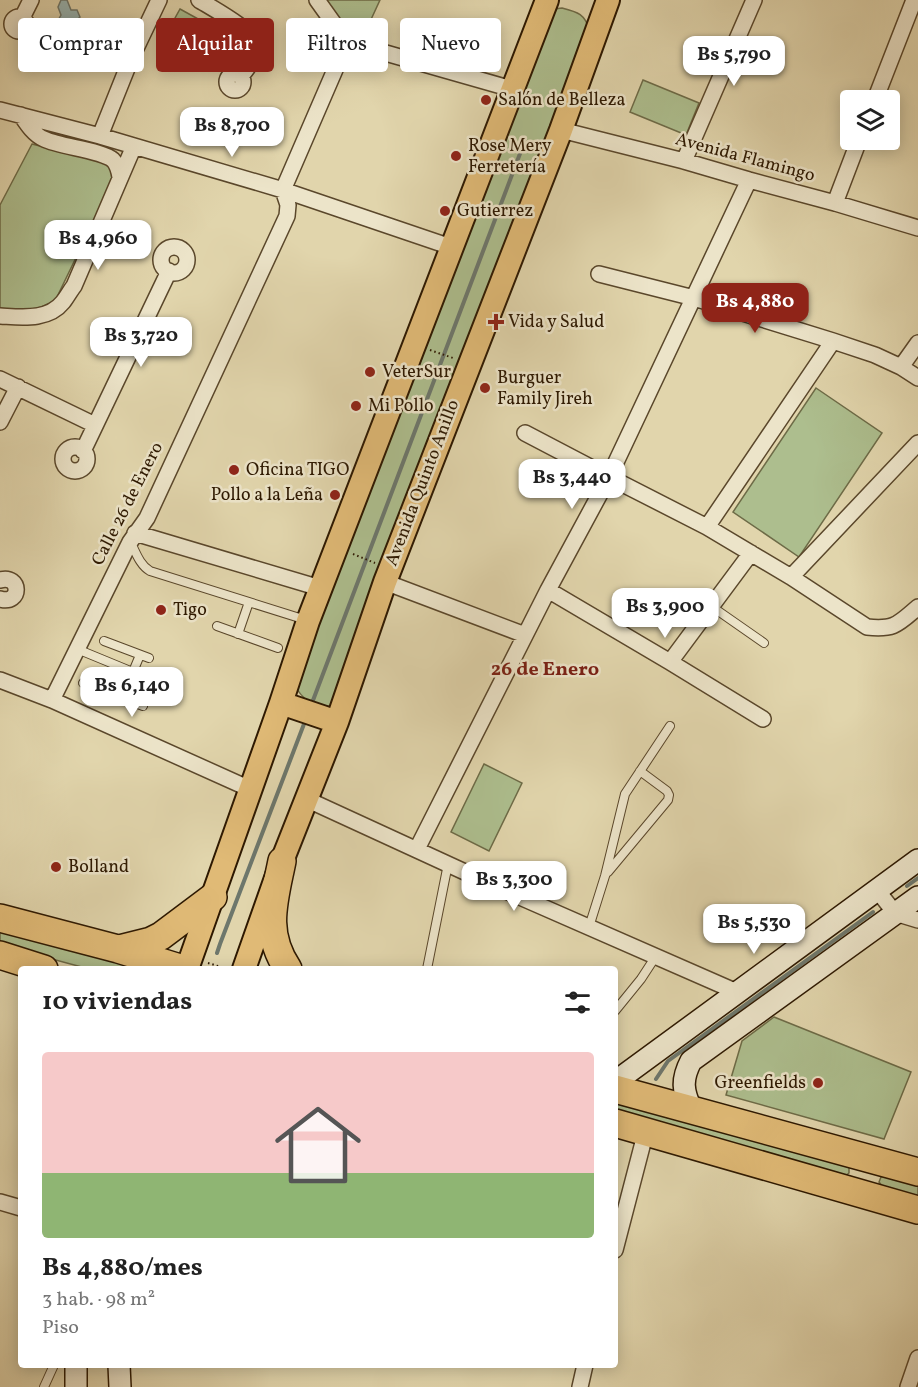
<!DOCTYPE html>
<html lang="es">
<meta charset="utf-8">
<style>
body{margin:0;font-family:Vollkorn,serif;background:#f6f6f6;color:#222;height:100vh;display:flex;flex-direction:column;font-size:22px;white-space:nowrap}
*{box-sizing:border-box;margin:0}
p{font-size:20px;color:#767676}
.icon{flex:none;width:33px;height:33px;fill:none;stroke:currentColor;stroke-width:2;stroke-linecap:round;stroke-linejoin:round}
.map{position:relative;flex:1;overflow:hidden}
.details{position:absolute;left:18px;top:966px;width:600px;height:402px;display:flex;flex-direction:column;background:#fff;border-radius:6px;box-shadow:0 3px 15px #0003}
.details>*{flex:none}
.top-card{position:absolute;left:18px;top:18px;width:600px;height:54px;display:flex;gap:12px}
.fabs{position:absolute;left:840px;top:90px;display:grid;gap:12px}
.fabs a{display:grid;place-items:center;width:60px;height:60px;border-radius:6px;background:#fff;box-shadow:0 3px 15px #0003;font-size:30px}
.price{position:absolute;translate:-50% -51px;padding:0 14px;border-radius:12px;background:#fff;color:#222;font-size:20px;line-height:39px;filter:drop-shadow(0 2px 3px #0008)}
.price::after{content:'';position:absolute;left:50%;top:36px;width:18px;height:14px;margin-left:-9px;background:inherit;clip-path:polygon(0 0,100% 0,50% 100%)}
.price.selected{background:#8f2418;color:#fff}
ul{padding:0;list-style:none}
li{display:grid;align-content:center;gap:12px;height:318px;padding:0 24px}
li span{display:grid;place-items:center;height:186px;border-radius:6px;color:#555}
li>.icon{margin-inline-start:auto}
span .icon{width:108px;height:108px;fill:#fffc;stroke-width:1}
li b{font-size:26px}
h2{display:flex;justify-content:space-between;align-items:center;height:72px;padding:0 24px;font-size:26px}
.pill{padding:0 21px;border-radius:6px;background:#fff;box-shadow:0 3px 15px #0003;font-size:21px;line-height:54px}
.pill.selected{background:#8f2418;color:#fff}
.map>svg:first-child{display:block}
.green{fill:#adbe8e;stroke:#6d6b47;stroke-width:1.5}
.water{fill:#98b6b4;stroke:#6d776c;stroke-width:1.5}
.lines{fill:none;stroke-linecap:round;stroke-linejoin:round}
.stream{stroke:#6d776c;stroke-width:4}
.lane-casing{stroke:#5a472b;stroke-width:10}
.street-casing{stroke:#5a472b;stroke-width:18}
.secondary-casing{stroke:#2d1800;stroke-width:24}
.primary-casing{stroke:#2d1800;stroke-width:26}
.highway-casing{stroke:#2d1800;stroke-width:30}
.path{stroke:#2d1800;stroke-width:2;stroke-dasharray:1.5 3;stroke-linecap:butt}
.lane{stroke:#ece4c9;stroke-width:8}
.street{stroke:#ece4c9;stroke-width:15}
.secondary{stroke:#ece4c9;stroke-width:21}
.primary{stroke:#e0ba76;stroke-width:22}
.highway{stroke:#e0ba76;stroke-width:27}
.poi-dot{fill:#8f2418;stroke:#ece4c9;stroke-width:2}
.labels{text-anchor:middle;dominant-baseline:central;stroke-width:5;stroke-linejoin:round;paint-order:stroke}
.poi-label{font-size:18px;fill:#2d1800;stroke:#ece4c9;text-anchor:start}
.street-label{font-size:18px;fill:#2d1800;stroke:#ece4c9}
.neighbourhood-label{font-size:20px;font-weight:bold;fill:#7a1f14;stroke:#ece4c9}
</style>
<div class="map">
<svg width="918" height="1387" viewBox="0 0 918 1387">
<rect width="100%" height="100%" fill="#e1d5ac"/>
<filter id="stains"><feTurbulence type="fractalNoise" baseFrequency=".00333" numOctaves="4"/><feColorMatrix values="0 0 0 0 .2 0 0 0 0 .09 0 0 0 0 .02 0 0 0 .5 -.17"/></filter>
<radialGradient id="worn" r=".72"><stop offset=".6" stop-color="#630" stop-opacity="0"/><stop offset="1" stop-color="#630" stop-opacity=".3"/></radialGradient>
<path class="green" d="M325,0H380L362,39L349,32Z
M562,8C578,12 585,14 590,31L331,706C314,709 301,698 294,684L554,9Z
M180,9L220,31L209,51L169,29Z
M643,80L699,103L686,135L630,112Z
M32,144L107,163L111,165L114,179L56,299C41,311 18,312 0,308V205Z
M816,388L882,433L799,557L733,512Z
M484,764L522,783L489,851L451,832Z
M0,928L155,969H89L0,945Z
M774,1017L911,1072L884,1139L726,1095L742,1041Z
M615,1096L849,1165V1173L844,1177L615,1117Z
M885,1175L918,1184V1198L883,1187L879,1182L881,1177Z"/>
<path class="water" d="M61,0H67L71,10H77L80,17L77,20H68L66,26L60,28L56,24L61,15L58,7Z"/>
<g class="lines">
<path class="stream" d="M312,703L521,151
M907,886L918,878
M217,953L220,944L304,724
M656,1079L668,1061L873,912"/>
<g class="lane-casing">
<path id="lane" d="M131,543C136,553 140,565 150,571L306,620
M711,606L764,643
M217,626L278,648
M238,634L249,602
M104,641L149,658
M77,649L145,677
M83,683L143,706
M122,698L140,655
M608,872L668,800L669,795L667,791L640,771
M589,927L605,876L625,794L670,726
M427,969L448,864
M615,1011L641,979L656,956
M44,1387L54,1365"/>
</g>
<g class="street-casing">
<path id="street" d="M199,0C212,8 257,32 257,47C257,57 247,69 241,76
M317,0L347,42
M12 24a7 7 0 1 1 14 0a7 7 0 1 1-14 0Z
M22,18L31,0
M347,42L512,89
M227 82a8 8 0 1 1 16 0a8 8 0 1 1-16 0Z
M875,100L914,0
M0,110L100,136L283,190L451,247
M21,115C27,124 34,135 44,139C60,147 101,150 113,160C118,165 119,171 120,177
M561,130L684,161L749,180L835,203L918,228
M100,136L130,61L159,0
M684,161L754,0
M835,203L859,140
M161 260a13 13 0 1 1 26 0a13 13 0 1 1-26 0Z
M599,274L694,298L833,341L875,355L901,367L918,378
M0,316C21,317 48,321 63,302C67,297 70,291 74,286L134,146
M901,367L918,343
M0,379L95,425
M0,422L18,387
M525,433L609,477L707,527L791,577L867,627C895,630 898,624 918,607
M63 459a12 12 0 1 1 24 0a12 12 0 1 1-24 0Z
M83,451L169,271
M707,527L833,341
M135,533L320,588
M791,577L918,443
M0,580C21,574 22,605 0,599
M385,582L525,635
M548,590L670,662L763,719
M670,662L751,553
M0,680L52,700L250,789
M52,700L130,542L147,518L287,216L288,205L283,190L347,42
M306,799L504,890L737,992
M417,849L548,590L609,477L749,180
M877,890L895,913L918,920
M0,1202L21,1208
M615,1250L646,1131
M580,1387L585,1365
M908,1387L918,1358"/>
</g>
<g class="secondary-casing">
<path id="secondary" d="M615,1082L918,860
M691,1109C683,1091 681,1080 691,1061L918,897
M119,1365L120,1387
M76,1387V1365"/>
</g>
<g class="primary-casing">
<path id="primary" d="M281,703L337,722
M187,969L281,703L308,621L547,0
M244,969L282,861L337,722L385,582L561,130L608,0"/>
</g>
<g class="highway-casing">
<path id="highway" d="M282,861C274,901 263,932 288,969
M0,918L118,949L183,969
M119,949L151,941L161,936L213,897
M0,955L44,969
M615,1089L918,1172
M615,1123L918,1210"/>
</g>
<path class="path" d="M430,350L453,358
M353,554L375,563
M208,963L228,969"/>
<use href="#lane" class="lane"/>
<use href="#street" class="street"/>
<use href="#secondary" class="secondary"/>
<use href="#primary" class="primary"/>
<use href="#highway" class="highway"/>
</g>
<g class="poi-dot">
<circle cx="486" cy="100" r="6"/>
<circle cx="456" cy="156" r="6"/>
<circle cx="445" cy="211" r="6"/>
<path d="M493 313h6v6h6v6h-6v6h-6v-6h-6v-6h6z"/>
<circle cx="370" cy="372" r="6"/>
<circle cx="485" cy="388" r="6"/>
<circle cx="356" cy="406" r="6"/>
<circle cx="234" cy="470" r="6"/>
<circle cx="335" cy="495" r="6"/>
<circle cx="161" cy="610" r="6"/>
<circle cx="56" cy="867" r="6"/>
<circle cx="818" cy="1083" r="6"/>
</g>
<g class="labels">
<g class="poi-label">
<text x="498" y="100">Salón de Belleza</text>
<text x="468" y="146">Rose Mery<tspan x="468" dy="21">Ferretería</tspan></text>
<text x="457" y="211">Gutierrez</text>
<text x="508" y="322">Vida y Salud</text>
<text x="382" y="372">VeterSur</text>
<text x="497" y="378">Burguer<tspan x="497" dy="21">Family Jireh</tspan></text>
<text x="368" y="406">Mi Pollo</text>
<text x="246" y="470">Oficina TIGO</text>
<text x="323" y="495" text-anchor="end">Pollo a la Leña</text>
<text x="173" y="610">Tigo</text>
<text x="68" y="867">Bolland</text>
<text x="806" y="1083" text-anchor="end">Greenfields</text>
</g>
<g class="street-label">
<text transform="translate(745 158) rotate(15)">Avenida Flamingo</text>
<text transform="translate(423 483) rotate(-69)">Avenida Quinto Anillo</text>
<text transform="translate(128 504) rotate(-63)">Calle 26 de Enero</text>
</g>
<g class="neighbourhood-label">
<text x="545" y="670">26 de Enero</text>
</g>
</g>
<rect width="100%" height="100%" filter="url(#stains)"/>
<rect width="100%" height="100%" fill="url(#worn)"/>
</svg>
<div class="fabs">
<a><svg class="icon" aria-label="layers" viewBox="0 0 24 24"><path d="M12 4l9 5-9 5-9-5zM3 14l9 5 9-5"/></svg></a>
</div>
<b class="price" style="left:734px;top:87px">Bs 5,790</b>
<b class="price" style="left:232px;top:158px">Bs 8,700</b>
<b class="price" style="left:98px;top:271px">Bs 4,960</b>
<b class="price selected" style="left:755px;top:334px">Bs 4,880</b>
<b class="price" style="left:141px;top:368px">Bs 3,720</b>
<b class="price" style="left:572px;top:510px">Bs 3,440</b>
<b class="price" style="left:665px;top:639px">Bs 3,900</b>
<b class="price" style="left:132px;top:718px">Bs 6,140</b>
<b class="price" style="left:514px;top:912px">Bs 3,300</b>
<b class="price" style="left:754px;top:955px">Bs 5,530</b>
<div class="top-card">
<a class="pill">Comprar</a>
<a class="pill selected">Alquilar</a>
<a class="pill">Filtros</a>
<a class="pill">Nuevo</a>
</div>
<section class="details">
<h2>10 viviendas<svg class="icon" aria-label="filters" viewBox="0 0 24 24"><path d="M4 7h16M4 17h16"/><circle cx="9" cy="7" r="2"/><circle cx="15" cy="17" r="2"/></svg></h2>
<ul>
<li><span style="background:linear-gradient(#f6c9c9 65%,#8fb573 0)"><svg class="icon" aria-label="home" viewBox="0 0 24 24"><path d="M3 11l9-7 9 7M6 9v11h12V9"/></svg></span><div><b>Bs 4,880/mes</b><p>3 hab. · 98 m²</p><p>Piso</p></div></li>
</ul>
</section>
</div>
